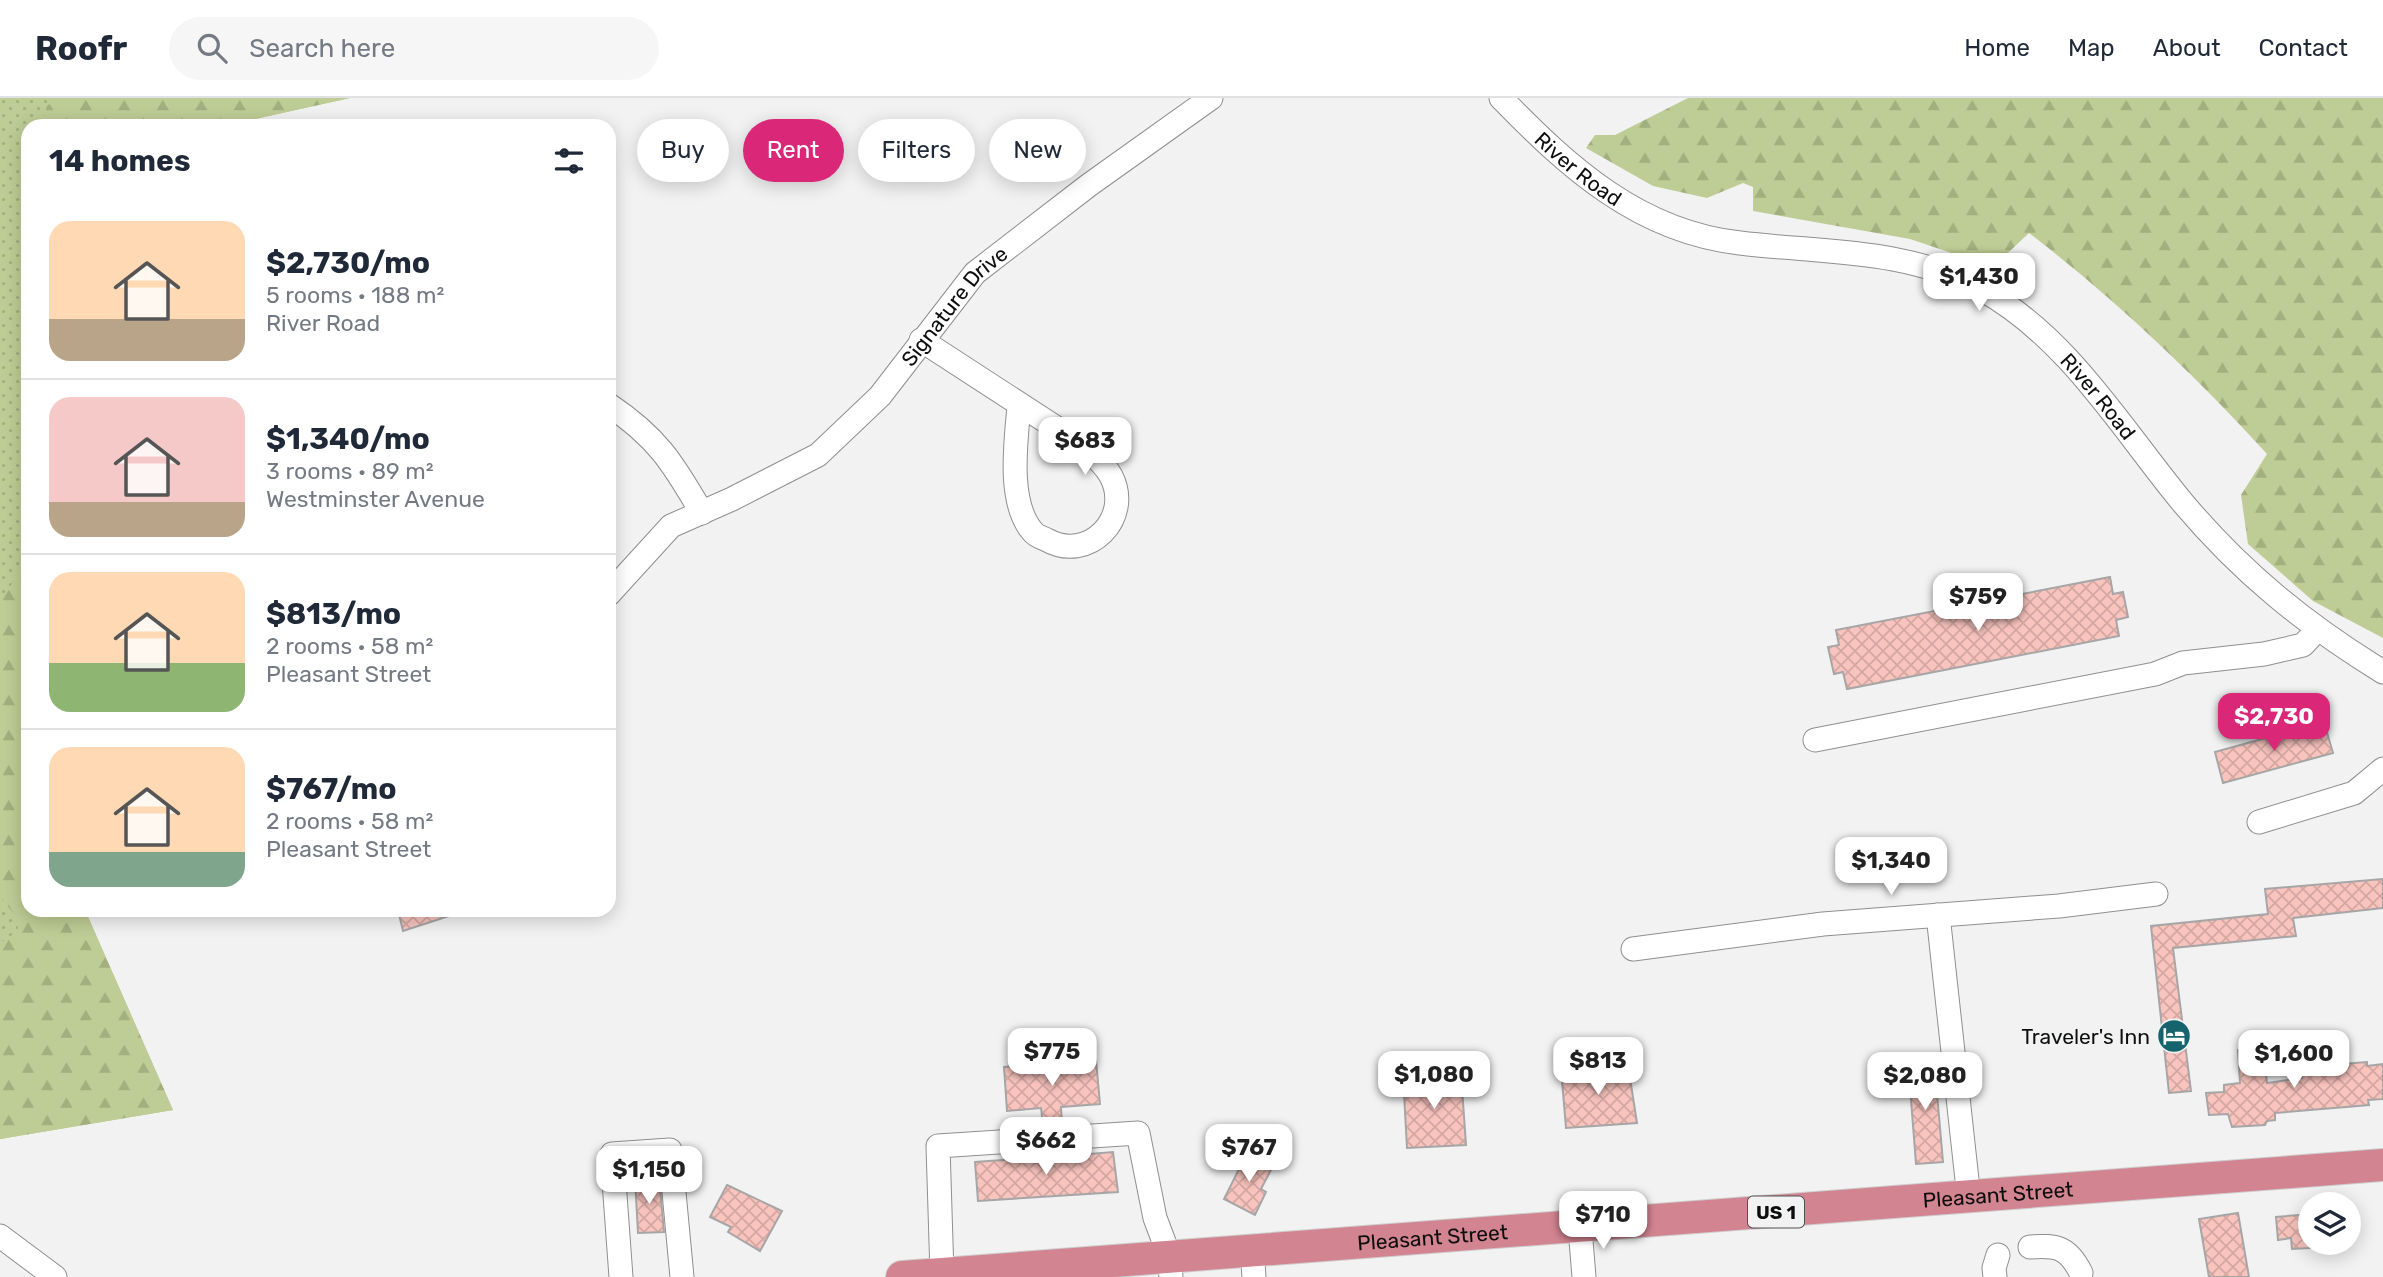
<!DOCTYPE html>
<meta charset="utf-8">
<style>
body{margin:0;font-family:Rubik,sans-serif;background:#f6f6f7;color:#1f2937;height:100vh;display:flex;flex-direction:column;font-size:26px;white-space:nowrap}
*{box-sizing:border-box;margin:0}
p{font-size:23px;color:#747a83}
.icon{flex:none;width:38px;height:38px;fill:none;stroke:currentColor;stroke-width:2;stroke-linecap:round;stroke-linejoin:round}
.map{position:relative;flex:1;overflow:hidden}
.details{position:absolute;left:21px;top:21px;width:595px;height:798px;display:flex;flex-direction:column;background:#fff;border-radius:21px;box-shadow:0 4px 18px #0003}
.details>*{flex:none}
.hud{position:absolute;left:637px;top:21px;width:665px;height:63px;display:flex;gap:14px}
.fabs{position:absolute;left:2298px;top:1094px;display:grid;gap:14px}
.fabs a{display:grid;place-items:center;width:63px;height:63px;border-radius:50%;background:#fff;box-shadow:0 4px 18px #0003;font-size:35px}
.price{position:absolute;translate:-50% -60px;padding:0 16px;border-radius:14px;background:#fff;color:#222;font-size:23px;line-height:46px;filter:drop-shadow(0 2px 4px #0008)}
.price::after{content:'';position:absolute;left:50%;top:42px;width:21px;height:16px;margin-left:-10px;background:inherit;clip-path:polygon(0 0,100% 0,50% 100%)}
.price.on{background:#db2777;color:#fff}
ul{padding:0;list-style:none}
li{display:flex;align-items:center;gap:21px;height:175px;padding:0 28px}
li+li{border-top:2px solid #e0e1e3}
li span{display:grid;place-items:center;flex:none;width:196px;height:140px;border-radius:21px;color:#555}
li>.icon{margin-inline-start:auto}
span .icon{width:84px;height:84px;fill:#fffc;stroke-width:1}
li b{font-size:30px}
h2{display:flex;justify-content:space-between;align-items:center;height:84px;padding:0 28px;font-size:30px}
.tag{padding:0 24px;border-radius:32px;background:#fff;box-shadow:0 4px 18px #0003;font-size:24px;line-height:63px}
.tag.on{background:#db2777;color:#fff}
header{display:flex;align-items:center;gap:42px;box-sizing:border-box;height:98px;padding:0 35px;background:#fff;border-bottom:2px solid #e0e1e3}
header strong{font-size:33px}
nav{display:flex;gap:38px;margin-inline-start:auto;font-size:24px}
.search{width:490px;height:63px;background:#f6f6f7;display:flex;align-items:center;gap:18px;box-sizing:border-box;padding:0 24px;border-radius:38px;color:#747a83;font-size:26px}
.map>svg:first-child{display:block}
.grass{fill:url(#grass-dots)}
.forest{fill:url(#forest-firs)}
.building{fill:url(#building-cross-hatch);stroke:#a7a6a6;stroke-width:2}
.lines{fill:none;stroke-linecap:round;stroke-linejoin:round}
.minor-casing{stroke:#8f8f90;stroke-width:25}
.highway-casing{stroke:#cfcfcf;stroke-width:34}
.minor{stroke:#fff;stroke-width:23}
.highway{stroke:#d38491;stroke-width:32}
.labels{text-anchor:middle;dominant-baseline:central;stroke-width:7;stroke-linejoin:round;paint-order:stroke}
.shield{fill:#f2f2f3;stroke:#525253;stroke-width:2}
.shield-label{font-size:19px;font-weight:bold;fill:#0d0e0e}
.street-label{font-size:21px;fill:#0d0e0e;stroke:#f2f2f3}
.poi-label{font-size:21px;fill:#0d0e0e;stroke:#f2f2f3;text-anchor:end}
</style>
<header>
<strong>Roofr</strong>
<div class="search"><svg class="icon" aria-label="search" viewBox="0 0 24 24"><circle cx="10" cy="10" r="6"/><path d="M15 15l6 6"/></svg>Search here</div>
<nav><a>Home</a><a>Map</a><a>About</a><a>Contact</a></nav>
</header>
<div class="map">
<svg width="2383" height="1179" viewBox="0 0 2383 1179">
<defs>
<pattern id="grass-dots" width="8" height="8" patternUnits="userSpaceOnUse" patternTransform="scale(1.75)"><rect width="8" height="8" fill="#becd95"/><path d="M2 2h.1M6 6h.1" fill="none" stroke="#a2af7f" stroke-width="1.8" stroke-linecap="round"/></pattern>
<pattern id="forest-firs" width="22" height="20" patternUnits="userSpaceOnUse" patternTransform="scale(1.75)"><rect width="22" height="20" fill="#becd95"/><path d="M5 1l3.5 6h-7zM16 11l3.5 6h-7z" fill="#a2af7f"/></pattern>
<pattern id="building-cross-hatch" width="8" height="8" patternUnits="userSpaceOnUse" patternTransform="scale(1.75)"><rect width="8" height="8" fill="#f9c4be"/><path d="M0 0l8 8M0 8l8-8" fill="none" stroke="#d4a7a2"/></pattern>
</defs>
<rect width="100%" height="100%" fill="#f2f2f3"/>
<path class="grass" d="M0,0H350L223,28H28V812H85L173,1012L0,1041Z"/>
<path class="forest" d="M57,0H350L223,28H41L47,8Z
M1688,0H2383V540L2313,503L2248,446L2241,397L2267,356C2194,276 2115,201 2029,135L1993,169L1910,141L1753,113V89L1743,85L1707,100L1653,88L1586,50L1595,37H1615Z
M28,453V812H85L173,1012L0,1041V845L18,833V820L0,799V504L20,473Z"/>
<path class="building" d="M2110,479L2113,496L2123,494L2128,519L2116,522L2119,538L1847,591L1843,574L1834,576L1828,549L1839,547L1836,532Z
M2324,624L2333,655L2223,685L2215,654Z
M2383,781V810L2293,820L2296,838L2173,850L2191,993L2169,995L2151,828L2268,816L2265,791Z
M398,812H449V818L403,833Z
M2263,950L2267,985L2302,980L2301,969L2367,964V968L2383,966V1001L2368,1002L2369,1007L2275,1015V1022L2267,1023L2265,1027L2232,1029L2228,1016L2209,1017L2206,995L2224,994V987L2240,985L2238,952Z
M1934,961L1943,1064L1916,1066L1908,963Z
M1096,962L1100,1006L1061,1009L1062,1026L1043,1027L1041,1010L1007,1013L1004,969Z
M1628,967L1637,1025L1566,1030L1561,971Z
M1461,975L1466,1047L1407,1050L1403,978Z
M1065,1054V1058L1113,1054L1118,1094L978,1103L975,1064L1046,1059V1055Z
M1247,1055L1273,1068L1261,1091L1266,1094L1255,1117L1224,1101Z
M659,1079L664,1134L638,1135L635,1081Z
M727,1087L782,1113L760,1153L728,1134L731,1129L710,1119Z
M2238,1115L2249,1179H2209L2199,1121Z
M2310,1116V1150L2292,1151L2291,1140L2278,1142L2276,1119Z"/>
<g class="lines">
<g class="minor-casing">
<g id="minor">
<path id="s1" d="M1501,0C1568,69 1639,134 1740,145C1821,155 1906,150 1981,191C2068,239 2121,330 2183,405C2242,475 2305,526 2383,574"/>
<path d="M921,242L1081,346C1092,356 1104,365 1111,378C1133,420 1088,465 1047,442C1043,440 1036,438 1033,434C1007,405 1016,343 1019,308"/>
<path d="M609,307C657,339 673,365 702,415"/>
<path id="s2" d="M609,496L671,428L732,401L818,357L880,298L975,175L1089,87L1211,0"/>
<path d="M1815,642L2155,576L2183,565L2264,556L2303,547L2317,532"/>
<path d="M2259,724L2354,695L2383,671"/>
<path d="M1938,817L1969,1100"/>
<path d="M1633,851L1823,826L2059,808L2156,796"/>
<path d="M1580,1130L1584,1179"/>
<path d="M0,1138L55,1179"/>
<path d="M2030,1149C2057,1147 2068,1149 2081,1175"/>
<path d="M1252,1152L1254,1179"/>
<path d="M942,1176L938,1048L1138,1035L1155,1120L1169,1157L1171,1179"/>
<path d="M621,1179L612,1056L670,1052L682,1179"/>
<path d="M1995,1179L1994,1170L1998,1157"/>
</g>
</g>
<g class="highway-casing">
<g id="highway">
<path id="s3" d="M902,1179L2383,1067"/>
</g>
</g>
<use href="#minor" class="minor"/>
<use href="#highway" class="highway"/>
</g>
<defs>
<g id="hotel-disc" transform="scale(1.75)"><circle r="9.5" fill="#15636c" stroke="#f2f2f3"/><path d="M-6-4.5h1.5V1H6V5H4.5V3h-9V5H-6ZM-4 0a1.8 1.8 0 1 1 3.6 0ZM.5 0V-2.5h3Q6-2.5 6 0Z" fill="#fff"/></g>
</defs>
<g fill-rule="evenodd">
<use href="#hotel-disc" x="2174" y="938"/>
</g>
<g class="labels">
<rect class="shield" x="1748" y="1098.5" width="56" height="31" rx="5"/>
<g class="shield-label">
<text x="1776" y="1114">US 1</text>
</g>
<g class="street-label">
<text stroke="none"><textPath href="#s1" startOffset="105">River Road</textPath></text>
<text stroke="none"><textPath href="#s2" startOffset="458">Signature Drive</textPath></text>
<text stroke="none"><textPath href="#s1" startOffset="693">River Road</textPath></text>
<text stroke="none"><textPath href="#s3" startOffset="1099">Pleasant Street</textPath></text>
<text stroke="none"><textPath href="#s3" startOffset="532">Pleasant Street</textPath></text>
</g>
<g class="poi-label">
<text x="2150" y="938">Traveler's Inn</text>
</g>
</g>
</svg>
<div class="fabs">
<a><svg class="icon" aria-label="layers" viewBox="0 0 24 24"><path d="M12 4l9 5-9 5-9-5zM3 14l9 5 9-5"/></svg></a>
</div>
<b class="price" style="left:1979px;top:215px">$1,430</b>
<b class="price" style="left:1085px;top:379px">$683</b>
<b class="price" style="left:1978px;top:535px">$759</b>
<b class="price on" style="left:2274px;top:655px">$2,730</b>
<b class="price" style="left:1891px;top:799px">$1,340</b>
<b class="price" style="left:1052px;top:990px">$775</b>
<b class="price" style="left:2294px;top:992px">$1,600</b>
<b class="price" style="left:1598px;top:999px">$813</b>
<b class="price" style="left:1434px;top:1013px">$1,080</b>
<b class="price" style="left:1925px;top:1014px">$2,080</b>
<b class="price" style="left:1046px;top:1079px">$662</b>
<b class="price" style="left:1249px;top:1086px">$767</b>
<b class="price" style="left:649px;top:1108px">$1,150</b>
<b class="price" style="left:1603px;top:1153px">$710</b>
<div class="hud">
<a class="tag">Buy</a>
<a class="tag on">Rent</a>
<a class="tag">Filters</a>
<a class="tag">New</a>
</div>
<section class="details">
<h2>14 homes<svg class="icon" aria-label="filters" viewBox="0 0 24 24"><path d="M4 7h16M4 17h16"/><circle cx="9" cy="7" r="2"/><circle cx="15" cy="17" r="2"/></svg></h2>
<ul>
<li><span style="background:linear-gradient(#ffd9b3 70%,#b9a48a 0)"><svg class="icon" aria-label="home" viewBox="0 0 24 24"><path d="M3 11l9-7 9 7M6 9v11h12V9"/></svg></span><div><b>$2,730/mo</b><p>5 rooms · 188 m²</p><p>River Road</p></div></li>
<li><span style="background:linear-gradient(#f6c9c9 75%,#b9a48a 0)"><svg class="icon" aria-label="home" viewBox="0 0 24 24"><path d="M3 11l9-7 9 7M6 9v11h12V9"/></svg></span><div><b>$1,340/mo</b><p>3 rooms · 89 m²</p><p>Westminster Avenue</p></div></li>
<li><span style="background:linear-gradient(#ffd9b3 65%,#8fb573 0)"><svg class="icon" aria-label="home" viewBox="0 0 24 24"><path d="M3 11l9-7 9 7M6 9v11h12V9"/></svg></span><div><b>$813/mo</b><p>2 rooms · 58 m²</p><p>Pleasant Street</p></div></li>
<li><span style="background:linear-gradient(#ffd9b3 75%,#7fa58c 0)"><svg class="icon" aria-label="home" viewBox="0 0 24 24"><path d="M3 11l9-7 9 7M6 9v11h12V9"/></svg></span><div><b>$767/mo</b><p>2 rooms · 58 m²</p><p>Pleasant Street</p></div></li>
</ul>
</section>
</div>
